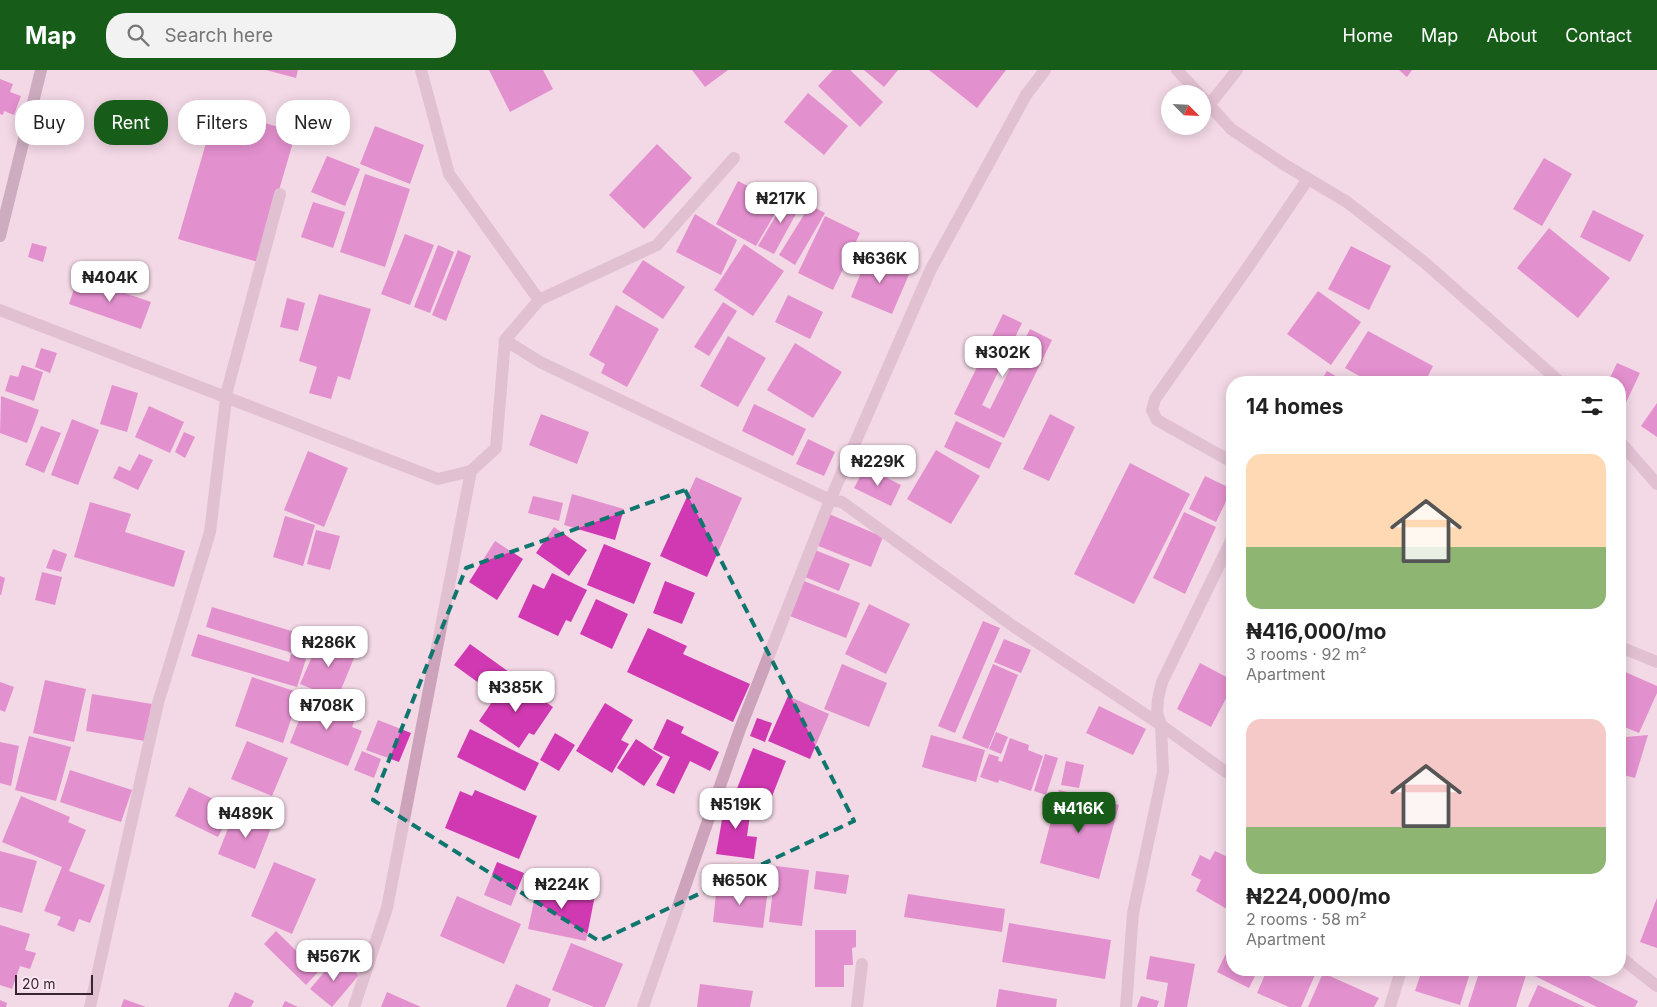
<!DOCTYPE html>
<meta charset="utf-8">
<style>
body{margin:0;font-family:Inter,sans-serif;background:#f2f2f2;color:#222;height:100vh;display:flex;flex-direction:column;font-size:19px;white-space:nowrap}
*{box-sizing:border-box;margin:0}
p{font-size:16px;color:#767676}
.icon{flex:none;width:28px;height:28px;fill:none;stroke:currentColor;stroke-width:2;stroke-linecap:round;stroke-linejoin:round}
.map{position:relative;flex:1;overflow:hidden}
.drawer{position:absolute;left:1226px;top:306px;width:400px;height:600px;display:flex;flex-direction:column;background:#fff;border-radius:20px;box-shadow:0 2px 12px #0003}
.drawer>*{flex:none}
.hud{position:absolute;left:15px;top:30px;width:475px;height:45px;display:flex;gap:10px}
.needle{width:32px;rotate:114deg}
.controls{position:absolute;left:1161px;top:15px;display:grid;gap:10px}
.controls a{display:grid;place-items:center;width:50px;height:50px;border-radius:50%;background:#fff;box-shadow:0 2px 12px #0003;font-size:25px}
.scale{position:absolute;left:15px;bottom:12px;width:78px;box-sizing:border-box;padding-left:5px;border:2px solid #372632;border-top:0;font-size:14px;line-height:18px;white-space:nowrap;color:#372632;-webkit-text-stroke:4px #fbe5f0;paint-order:stroke}
.price{position:absolute;translate:-50% -42px;padding:0 11px;border-radius:10px;background:#fff;color:#222;font-size:16px;line-height:32px;filter:drop-shadow(0 1px 2px #0008)}
.price::after{content:'';position:absolute;left:50%;top:30px;width:15px;height:11px;margin-left:-8px;background:inherit;clip-path:polygon(0 0,100% 0,50% 100%)}
.price.selected{background:#185c1a;color:#fff}
ul{padding:0;list-style:none}
li{display:grid;align-content:center;gap:10px;height:265px;padding:0 20px}
li span{display:grid;place-items:center;height:155px;border-radius:15px;color:#555}
li>.icon{margin-inline-start:auto}
span .icon{width:90px;height:90px;fill:#fffc;stroke-width:1}
li b{font-size:21px}
h2{display:flex;justify-content:space-between;align-items:center;height:60px;padding:0 20px;font-size:21px}
.pill{padding:0 18px;border-radius:20px;background:#fff;box-shadow:0 2px 12px #0003;font-size:18px;line-height:45px}
.pill.selected{background:#185c1a;color:#fff}
header{display:flex;align-items:center;gap:30px;box-sizing:border-box;height:70px;padding:0 25px;background:#185c1a;color:#fff}
header strong{font-size:24px}
nav{display:flex;gap:28px;margin-inline-start:auto;font-size:18px}
.search{width:350px;height:45px;background:#f2f2f2;display:flex;align-items:center;gap:12px;box-sizing:border-box;padding:0 18px;border-radius:20px;color:#767676;font-size:19px}
.map>svg:first-child{display:block}
.building{fill:#d039b1}
.lines{fill:none;stroke-linecap:round;stroke-linejoin:round}
.street{stroke:#cca3bb;stroke-width:12}
.secondary{stroke:#a07592;stroke-width:12}
.marked{fill:none;stroke:#0f766e;stroke-width:4;stroke-dasharray:10 6;stroke-linejoin:round}
</style>
<header>
<strong>Map</strong>
<div class="search"><svg class="icon" aria-label="search" viewBox="0 0 24 24"><circle cx="10" cy="10" r="6"/><path d="M15 15l6 6"/></svg>Search here</div>
<nav><a>Home</a><a>Map</a><a>About</a><a>Contact</a></nav>
</header>
<div class="map">
<svg width="1657" height="937" viewBox="0 0 1657 937">
<rect width="100%" height="100%" fill="#f3d8e6"/>
<path class="building" d="M266,0H298L296,8Z
M489,0H543L553,19L510,42Z
M692,0H728L705,17Z
M833,0H850L883,32L860,57L818,16Z
M864,0H898L884,17Z
M929,0H1006L977,38Z
M1399,0H1412L1407,7Z
M0,9L13,14L10,22L21,26L14,45L4,41L3,45L0,44Z
M808,23L848,56L824,85L784,52Z
M216,39L296,62L258,192L178,169Z
M375,56L424,75L410,114L360,94Z
M657,74L692,108L644,159L609,125Z
M327,86L360,99L345,136L311,122Z
M1544,88L1572,104L1542,156L1513,139Z
M365,104L410,119L385,197L340,182Z
M738,111L762,123L784,128L756,176L716,154Z
M789,123L803,131L774,184L758,176Z
M313,132L345,142L333,178L301,167Z
M810,135L825,143L795,195L779,185Z
M1593,140L1644,165L1630,192L1580,167Z
M695,144L737,170L721,205L676,182Z
M825,146L860,163L833,220L798,203Z
M1549,158L1610,208L1578,248L1517,198Z
M405,164L434,175L410,235L381,224Z
M32,173L47,177L43,192L28,187Z
M744,174L784,201L753,246L714,220Z
M438,175L454,182L430,243L414,237Z
M1351,176L1391,196L1369,240L1328,219Z
M458,180L471,186L446,251L432,245Z
M868,185L910,202L892,244L851,227Z
M643,190L685,217L663,249L622,222Z
M78,207L151,232L141,259L69,234Z
M1318,221L1361,252L1331,295L1287,264Z
M319,224L371,239L350,310L338,306L331,329L309,323L317,297L299,291Z
M788,225L823,242L810,269L775,252Z
M287,228L305,233L298,261L280,257Z
M723,232L737,241L709,286L694,277Z
M616,235L659,259L627,317L601,303L605,294L589,285Z
M1003,244L1022,253L982,335L990,339L1030,259L1052,270L1004,368L954,344Z
M1368,261L1433,296L1425,312H1370L1345,298Z
M728,266L766,288L738,337L700,316Z
M795,273L842,302L813,348L767,320Z
M41,278L57,283L50,303L35,297Z
M1617,293L1640,303L1622,341H1620V312H1608Z
M22,295L43,302L34,331L5,321L10,305L18,307Z
M1327,301L1346,312H1320Z
M112,315L138,323L127,362L100,354Z
M1,326L39,340L27,373L0,363Z
M1657,333V367L1641,356Z
M754,334L806,359L793,386L742,361Z
M149,336L184,352L170,383L135,367Z
M541,344L589,362L577,394L529,375Z
M1050,344L1075,357L1049,411L1023,399Z
M72,349L99,360L78,415L51,405Z
M956,351L1002,373L989,399L944,377Z
M41,356L61,363L44,403L25,395Z
M184,362L195,367L185,388L175,382Z
M808,369L835,382L824,406L796,394Z
M936,380L980,406L951,454L907,429Z
M308,381L348,398L324,457L284,440Z
M139,384L153,390L138,420L113,408L119,396L130,401Z
M1620,387L1625,390L1620,401Z
M1130,393L1190,424L1134,534L1074,504Z
M865,397L901,415L891,436L854,418Z
M1205,406L1232,419L1216,452L1189,439Z
M696,407L742,428L707,507L660,486Z
M572,424L624,439L615,470L564,455Z
M533,426L563,433L559,451L528,443Z
M90,432L131,444L125,462L185,481L174,517L74,487Z
M1184,442L1216,457L1185,524L1153,508Z
M829,444L883,467L871,497L816,475Z
M285,446L315,455L303,496L273,487Z
M554,457L587,480L569,506L536,483Z
M316,460L340,466L330,500L307,494Z
M495,471L523,489L497,530L469,512Z
M604,474L651,493L634,534L587,515Z
M53,479L67,484L61,502L46,498Z
M815,480L850,494L839,521L805,507Z
M42,502L62,507L55,535L35,530Z
M552,503L587,520L571,552L566,550L558,566L518,547L533,514L544,519Z
M0,506L5,508L1,525H0Z
M665,511L695,523L682,554L653,543Z
M804,511L860,533L846,568L790,546Z
M596,529L628,544L612,579L580,564Z
M869,534L910,554L886,604L845,584Z
M212,537L305,565L299,585L206,557Z
M983,551L1000,558L955,663L938,656Z
M648,558L687,576L683,584L750,614L733,652L627,602Z
M198,564L289,592L291,584L306,589L297,617L191,586Z
M321,566L357,581L337,629L300,614Z
M1004,569L1031,580L1021,603L994,592Z
M470,574L509,602L494,624L454,595Z
M1200,593L1232,610V617L1211,657L1177,639Z
M842,594L887,613L869,657L824,639Z
M993,594L1018,605L988,679L962,668Z
M1623,601L1657,616V623L1639,663L1620,655V606Z
M252,607L300,623L283,673L235,656Z
M509,607L553,637L534,665L529,663L519,678L479,651Z
M45,610L86,619L74,672L33,663Z
M0,612L14,617L5,642L0,640Z
M92,624L152,634L145,671L86,661Z
M309,625L357,644L352,657L362,661L348,696L290,673Z
M788,626L829,644L810,689L768,671Z
M605,633L633,650L621,670L629,674L612,703L576,681Z
M1099,636L1146,659L1133,685L1086,663Z
M757,648L772,653L765,672L750,666Z
M667,649L684,657L681,663L719,682L710,701L690,691L674,724L656,715L670,687L653,679Z
M378,650L411,663L399,692L366,680Z
M470,659L539,693L525,721L457,687Z
M996,662L1008,667L1001,684L989,679Z
M555,663L575,675L559,701L540,690Z
M931,665L985,680L976,712L922,697Z
M1648,665L1635,708L1620,704V686L1626,667Z
M29,666L71,677L56,731L15,720Z
M1010,668L1029,675L1028,680L1043,686L1031,721L999,710L998,713L980,707L989,684L999,687L998,691L1002,692Z
M636,669L663,687L644,716L617,698Z
M247,671L288,688L272,726L231,709Z
M0,672L19,676L11,716L0,713Z
M753,678L786,691L769,734L736,721Z
M362,681L381,689L374,708L354,700Z
M1045,684L1058,688L1046,725L1034,721Z
M1066,691L1084,695L1079,718L1061,715Z
M70,700L132,720L121,752L60,732Z
M189,717L233,739L218,767L175,746Z
M475,720L537,746L519,789L445,758L460,721L472,726Z
M1059,720L1119,735L1099,809L1040,793Z
M21,726L70,747L68,752L86,760L69,801L105,815L90,853L79,849L74,862L57,855L61,847L44,841L62,797L2,772Z
M726,727L752,731L747,766L757,767L754,789L716,784Z
M236,738L273,753L255,799L218,784Z
M0,781L37,791L22,843L0,837Z
M1215,781L1232,789V842L1196,821L1201,810L1191,805L1200,785L1210,790Z
M274,792L316,809L292,864L251,846Z
M497,792L524,803L511,836L484,825Z
M776,796L809,800L802,856L769,852Z
M816,801L849,805L846,824L814,819Z
M539,808L596,820L586,871L528,859Z
M717,814L768,820L763,858L713,852Z
M908,824L1005,839L1002,862L904,847Z
M457,826L521,854L504,894L440,866Z
M1657,828V878L1640,872Z
M1009,853L1111,870L1105,909L1002,892Z
M0,855L30,864L25,880L36,883L30,899L20,896L12,919L0,915Z
M815,860H856V877L852,878L853,895H844V917H815Z
M276,861L318,902L306,915L264,874Z
M1232,871V900H1258L1249,918L1217,902Z
M571,873L623,894L605,937H594L552,920Z
M1150,886L1195,894L1187,937H1164L1168,913L1146,909Z
M337,887L359,905L332,937L310,919Z
M1267,900H1317L1301,937H1289L1257,923Z
M1422,900H1471L1460,935L1415,921Z
M1480,900H1509L1526,905L1516,937H1468Z
M1538,900H1577L1638,931L1635,937H1597L1535,906Z
M1323,903L1379,928L1374,937H1308Z
M516,914L551,929L548,937H506Z
M700,914L753,921L750,937H697Z
M1538,915L1585,937H1528Z
M999,919L1057,929L1056,937H996Z
M235,922L254,931L251,937H228Z
M387,922L421,937H381Z
M1141,926L1159,931L1157,937H1137Z
M124,929L146,937H121Z
M0,930L7,933L6,937H0Z
M285,931L298,937H282Z"/>
<g class="lines">
<path class="street" d="M421,0L449,104L539,230L505,270L540,292L830,430L842,432L1013,556L1161,655L1223,700L1232,705
M1177,0L1199,24
M1202,27L1231,59L1285,95L1347,132L1424,192L1560,312
M1209,35L1237,0
M539,230L657,175L734,88
M0,240L438,409L471,401L496,378L505,270
M1620,372L1657,414
M1232,392L1157,350L1152,340L1155,329L1248,197L1308,109
M1620,577L1657,592
M1620,887L1657,916
M90,937L158,633L210,462L227,321L280,124
M354,937L387,838L471,401
M643,937L740,659L830,430L931,199L1026,25L1045,0
M857,937L862,894
M1126,937L1133,843L1163,702L1161,655L1157,643L1158,629L1162,612L1232,469
M1390,937L1401,900"/>
<path class="secondary" d="M0,166L41,0"/>
</g>
<path d="M0 0H1657V937H0ZM685,420L854,751L599,871L373,730L466,498Z" fill="#f3d8e6" fill-opacity=".55" fill-rule="evenodd"/>
<path class="marked" d="M685,420L854,751L599,871L373,730L466,498Z"/>
</svg>
<div class="controls">
<a><svg class="needle" viewBox="-14 -14 28 28"><path d="M0-13l5 13h-10z" fill="#e53935"/><path d="M0 13l5-13h-10z" fill="#767676"/></svg></a>
</div>
<div class="scale">20 m</div>
<b class="price" style="left:781px;top:154px">₦217K</b>
<b class="price" style="left:880px;top:214px">₦636K</b>
<b class="price" style="left:110px;top:233px">₦404K</b>
<b class="price" style="left:1003px;top:308px">₦302K</b>
<b class="price" style="left:878px;top:417px">₦229K</b>
<b class="price" style="left:329px;top:598px">₦286K</b>
<b class="price" style="left:516px;top:643px">₦385K</b>
<b class="price" style="left:327px;top:661px">₦708K</b>
<b class="price" style="left:736px;top:760px">₦519K</b>
<b class="price selected" style="left:1079px;top:764px">₦416K</b>
<b class="price" style="left:246px;top:769px">₦489K</b>
<b class="price" style="left:740px;top:836px">₦650K</b>
<b class="price" style="left:562px;top:840px">₦224K</b>
<b class="price" style="left:334px;top:912px">₦567K</b>
<div class="hud">
<a class="pill">Buy</a>
<a class="pill selected">Rent</a>
<a class="pill">Filters</a>
<a class="pill">New</a>
</div>
<section class="drawer">
<h2>14 homes<svg class="icon" aria-label="filters" viewBox="0 0 24 24"><path d="M4 7h16M4 17h16"/><circle cx="9" cy="7" r="2"/><circle cx="15" cy="17" r="2"/></svg></h2>
<ul>
<li><span style="background:linear-gradient(#ffd9b3 60%,#8fb573 0)"><svg class="icon" aria-label="home" viewBox="0 0 24 24"><path d="M3 11l9-7 9 7M6 9v11h12V9"/></svg></span><div><b>₦416,000/mo</b><p>3 rooms · 92 m²</p><p>Apartment</p></div></li>
<li><span style="background:linear-gradient(#f6c9c9 70%,#8fb573 0)"><svg class="icon" aria-label="home" viewBox="0 0 24 24"><path d="M3 11l9-7 9 7M6 9v11h12V9"/></svg></span><div><b>₦224,000/mo</b><p>2 rooms · 58 m²</p><p>Apartment</p></div></li>
</ul>
</section>
</div>
